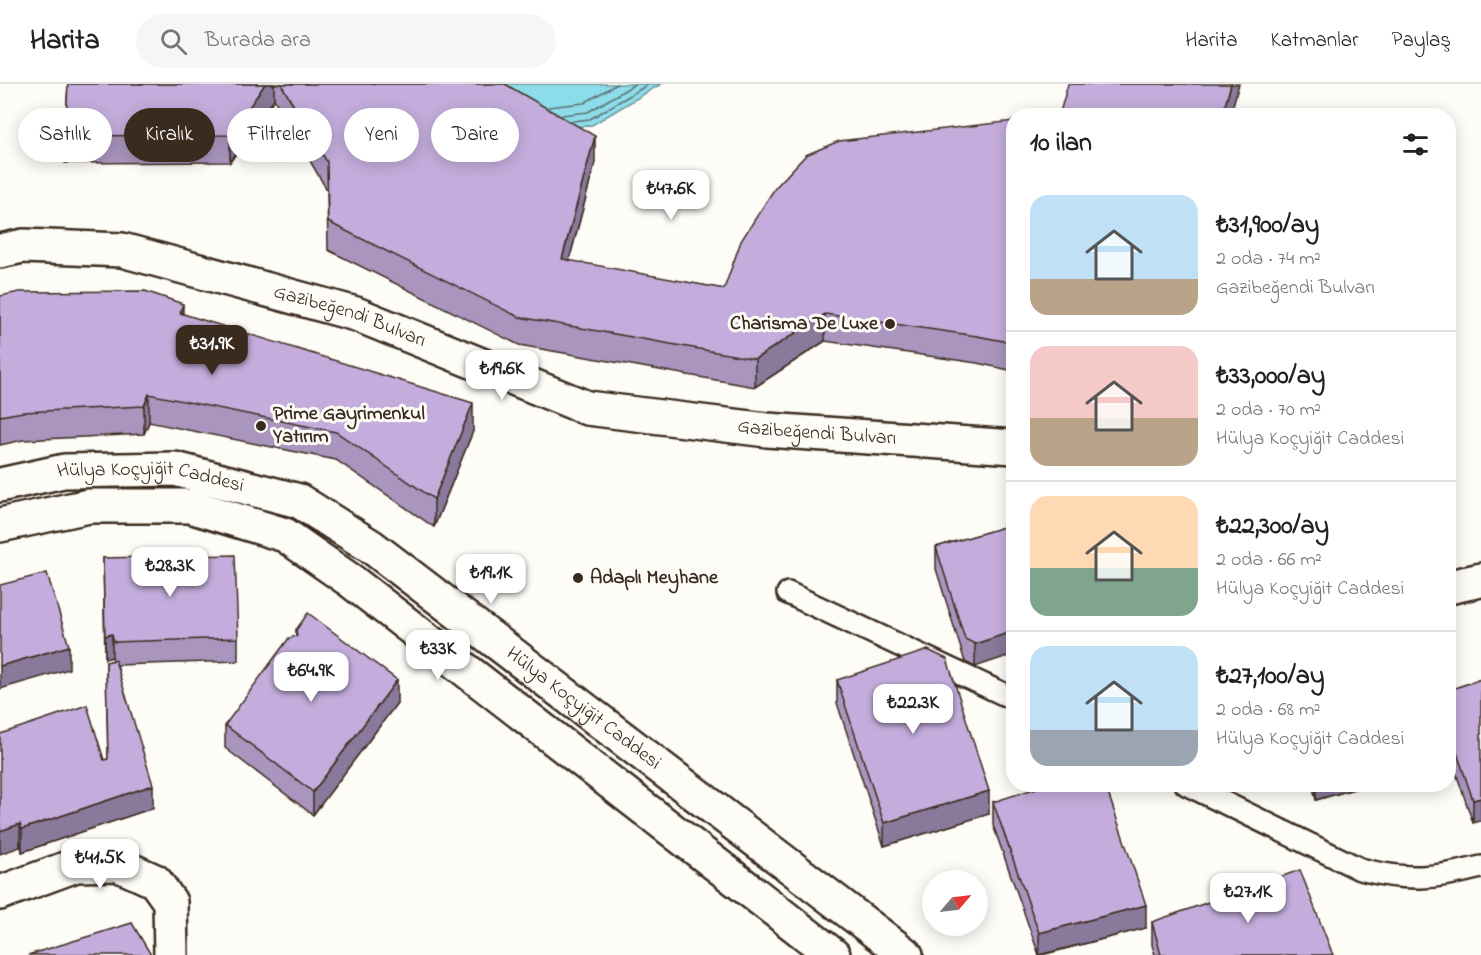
<!DOCTYPE html>
<html lang="tr">
<meta charset="utf-8">
<style>
body{margin:0;font-family:"Indie Flower",sans-serif;background:#f6f6f6;color:#222;height:100vh;display:flex;flex-direction:column;font-size:22px;white-space:nowrap}
*{box-sizing:border-box;margin:0}
p{font-size:20px;color:#767676}
.icon{flex:none;width:33px;height:33px;fill:none;stroke:currentColor;stroke-width:2;stroke-linecap:round;stroke-linejoin:round}
.map{position:relative;flex:1;overflow:hidden}
.drawer{position:absolute;left:1006px;top:24px;width:450px;height:684px;display:flex;flex-direction:column;background:#fff;border-radius:24px;box-shadow:0 3px 15px #0003}
.drawer>*{flex:none}
.banner{position:absolute;left:18px;top:24px;width:570px;height:54px;display:flex;gap:12px}
.needle{width:39px;rotate:62deg}
.tools{position:absolute;left:922px;top:786px;display:grid;gap:12px}
.tools a{display:grid;place-items:center;width:66px;height:66px;border-radius:50%;background:#fff;box-shadow:0 3px 15px #0003;font-size:30px}
.price{position:absolute;translate:-50% -51px;padding:0 14px;border-radius:12px;background:#fff;color:#222;font-size:20px;line-height:39px;filter:drop-shadow(0 2px 3px #0008)}
.price::after{content:'';position:absolute;left:50%;top:36px;width:18px;height:14px;margin-left:-9px;background:inherit;clip-path:polygon(0 0,100% 0,50% 100%)}
.price.on{background:#3b2a1e;color:#fff}
ul{padding:0;list-style:none}
li{display:flex;align-items:center;gap:18px;height:150px;padding:0 24px}
li+li{border-top:2px solid #e0e0e0}
li span{display:grid;place-items:center;flex:none;width:168px;height:120px;border-radius:18px;color:#555}
li>.icon{margin-inline-start:auto}
span .icon{width:72px;height:72px;fill:#fffc;stroke-width:1}
li b{font-size:26px}
h2{display:flex;justify-content:space-between;align-items:center;height:72px;padding:0 24px;font-size:26px}
.pill{padding:0 21px;border-radius:27px;background:#fff;box-shadow:0 3px 15px #0003;font-size:21px;line-height:54px}
.pill.on{background:#3b2a1e;color:#fff}
header{display:flex;align-items:center;gap:36px;box-sizing:border-box;height:84px;padding:0 30px;background:#fff;border-bottom:2px solid #e0e0e0}
header strong{font-size:28px}
nav{display:flex;gap:33px;margin-inline-start:auto;font-size:21px}
.search{width:420px;height:54px;background:#f6f6f6;display:flex;align-items:center;gap:15px;box-sizing:border-box;padding:0 21px;border-radius:33px;color:#767676;font-size:22px}
.map>svg:first-child{display:block}
.water{fill:#8ddcea;stroke:#6c9598;stroke-width:1.5}
.lines{fill:none;stroke-linecap:round;stroke-linejoin:round}
.shore{stroke:#5c7170;stroke-width:1.5}
.lane-casing{stroke:#3b2a1e;stroke-width:26}
.street-casing{stroke:#3b2a1e;stroke-width:38}
.secondary-casing{stroke:#3b2a1e;stroke-width:38}
.lane{stroke:#fdfcf7;stroke-width:21}
.street{stroke:#fdfcf7;stroke-width:33}
.secondary{stroke:#fdfcf7;stroke-width:33}
.wall{fill:#a995bd;stroke:#3b2a1e;stroke-width:1.5}
.shaded-wall{fill:#89799a;stroke:#3b2a1e;stroke-width:1.5}
.building{fill:#c4addc;stroke:#3b2a1e;stroke-width:1.5}
.poi-dot{fill:#3b2a1e;stroke:#fdfcf7;stroke-width:2}
.labels{text-anchor:middle;dominant-baseline:central;stroke-width:6;stroke-linejoin:round;paint-order:stroke}
.street-label{font-size:20px;fill:#3b2a1e;stroke:#fdfcf7}
.poi-label{font-size:20px;font-weight:bold;fill:#3b2a1e;stroke:#fdfcf7;text-anchor:start}
</style>
<header>
<strong>Harita</strong>
<div class="search"><svg class="icon" aria-label="search" viewBox="0 0 24 24"><circle cx="10" cy="10" r="6"/><path d="M15 15l6 6"/></svg>Burada ara</div>
<nav><a>Harita</a><a>Katmanlar</a><a>Paylaş</a></nav>
</header>
<div class="map">
<svg width="1481" height="871" viewBox="0 0 1481 871">
<rect width="100%" height="100%" fill="#fdfcf7"/>
<filter id="ink" filterUnits="userSpaceOnUse"><feTurbulence type="fractalNoise" baseFrequency=".0167" numOctaves="2"/><feDisplacementMap in="SourceGraphic" scale="12" xChannelSelector="R" yChannelSelector="G"/><feConvolveMatrix kernelMatrix="1 2 1 2 8 2 1 2 1" color-interpolation-filters="sRGB"/></filter>
<g filter="url(#ink)">
<path class="water" d="M456,0H661L592,41L539,47Z"/>
<g class="lines">
<path class="shore" d="M548,23L584,19L617,0
M562,31L588,28L635,0
M573,37L590,35L649,0"/>
<g class="lane-casing">
<path id="lane" d="M788,509L1014,615
M1186,700L1360,785C1406,797 1435,795 1481,783"/>
</g>
<g class="street-casing">
<path id="street" d="M0,809L76,781L117,780L155,797L170,818L171,871"/>
</g>
<g class="secondary-casing">
<g id="secondary">
<path id="s1" d="M0,167L23,162L122,166L356,230L587,324L767,346L1014,363"/>
<path id="s2" d="M0,401L64,387L175,385L299,417L372,463L906,871"/>
<path d="M0,441L89,422H190L285,451L351,497L833,871"/>
<path d="M1449,503L1481,496"/>
</g>
</g>
<use href="#lane" class="lane"/>
<use href="#street" class="street"/>
<use href="#secondary" class="secondary"/>
</g>
<path class="wall" d="M68,0H505L595,79L569,177L724,205L1014,37V287L977,279L825,257L755,303L519,261L328,166L327,106L274,15L230,78L65,79V52Z
M0,212L183,230L473,347L434,443L336,376L149,338L144,350L23,356L0,361Z
M1014,440L975,583L965,578L936,485V463Z
M103,474L238,554V577L117,581L153,724L22,768L0,650L104,676L108,675L106,578L113,577L112,573L105,575Z
M296,546L397,619L313,731L225,664V641L296,552Z
M1481,595L1473,739L1452,677L1449,678V606Z
M837,596L989,730L884,762L837,619Z
M1312,700H1371L1316,716Z
M993,718L1146,844L1042,871H1039L993,741Z
M1152,838L1333,871H1155L1152,861Z"/>
<path class="shaded-wall" d="M265,0H274V15L230,78V51Z
M1231,0H1239L1230,32H1222Z
M595,52V79L562,203V175Z
M183,220V248L180,229Z
M825,230V257L755,303V275Z
M149,310V338L144,350V322Z
M473,319V347L434,443V415Z
M1014,547V570L975,583V560Z
M112,550V573L105,575V552Z
M69,562V585L0,605V582Z
M397,596V619L313,731V708Z
M1452,654V677L1449,678V655Z
M1316,700H1371L1316,716Z
M153,701V724L22,768V745Z
M989,707V730L884,762V739Z
M1481,714V737L1473,739V716Z
M20,740V763L0,770V747Z
M1146,821V844L1039,871V849Z"/>
<path class="building" d="M68,0H265L230,51L65,52Z
M281,0H505L595,52L562,175L724,205L741,157L775,104L806,71L839,57L1014,37V259L977,252L825,230L755,275L519,233L328,138L327,78Z
M1068,0H1231L1222,32H1059Z
M145,207L183,220L180,229L473,319L434,415L336,348L149,310L144,322L23,328L0,332V212L19,208Z
M1014,440V547L975,560L965,555L936,463Z
M235,471L238,554L114,558L112,550L105,552L103,474Z
M47,489L69,562L0,582V501Z
M308,529L397,596L313,708L225,641L289,554L297,552L296,546Z
M928,566L947,575L989,707L884,739L837,596Z
M115,576L153,701L22,745L20,740L0,747V650L87,621L104,676L108,675L106,578Z
M1481,595V714L1473,716L1452,654L1449,655V606Z
M1049,700H1105L1146,821L1039,849L993,718Z
M1300,786L1333,871H1161L1152,838Z
M132,839L151,871H28Z"/>
</g>
<g class="poi-dot">
<circle cx="890" cy="240" r="6"/>
<circle cx="261" cy="342" r="6"/>
<circle cx="578" cy="494" r="6"/>
</g>
<g class="labels">
<g class="street-label">
<text stroke="none"><textPath href="#s1" startOffset="360">Gazibeğendi Bulvarı</textPath></text>
<text stroke="none"><textPath href="#s1" startOffset="846">Gazibeğendi Bulvarı</textPath></text>
<text stroke="none"><textPath href="#s2" startOffset="153">Hülya Koçyiğit Caddesi</textPath></text>
<text stroke="none"><textPath href="#s2" startOffset="657">Hülya Koçyiğit Caddesi</textPath></text>
</g>
<g class="poi-label">
<text x="878" y="240" text-anchor="end">Charisma De Luxe</text>
<text x="273" y="330">Prime Gayrimenkul<tspan x="273" dy="23">Yatırım</tspan></text>
<text x="590" y="494">Adaplı Meyhane</text>
</g>
</g>
</svg>
<div class="tools">
<a><svg class="needle" viewBox="-14 -14 28 28"><path d="M0-13l5 13h-10z" fill="#e53935"/><path d="M0 13l5-13h-10z" fill="#767676"/></svg></a>
</div>
<b class="price" style="left:671px;top:137px">₺47.6K</b>
<b class="price on" style="left:212px;top:292px">₺31.9K</b>
<b class="price" style="left:502px;top:317px">₺19.6K</b>
<b class="price" style="left:170px;top:514px">₺28.3K</b>
<b class="price" style="left:491px;top:521px">₺19.1K</b>
<b class="price" style="left:438px;top:597px">₺33K</b>
<b class="price" style="left:311px;top:619px">₺64.9K</b>
<b class="price" style="left:913px;top:651px">₺22.3K</b>
<b class="price" style="left:100px;top:806px">₺41.5K</b>
<b class="price" style="left:1248px;top:840px">₺27.1K</b>
<div class="banner">
<a class="pill">Satılık</a>
<a class="pill on">Kiralık</a>
<a class="pill">Filtreler</a>
<a class="pill">Yeni</a>
<a class="pill">Daire</a>
</div>
<section class="drawer">
<h2>10 ilan<svg class="icon" aria-label="filters" viewBox="0 0 24 24"><path d="M4 7h16M4 17h16"/><circle cx="9" cy="7" r="2"/><circle cx="15" cy="17" r="2"/></svg></h2>
<ul>
<li><span style="background:linear-gradient(#bfe0f5 70%,#b9a48a 0)"><svg class="icon" aria-label="home" viewBox="0 0 24 24"><path d="M3 11l9-7 9 7M6 9v11h12V9"/></svg></span><div><b>₺31,900/ay</b><p>2 oda · 74 m²</p><p>Gazibeğendi Bulvarı</p></div></li>
<li><span style="background:linear-gradient(#f6c9c9 60%,#b9a48a 0)"><svg class="icon" aria-label="home" viewBox="0 0 24 24"><path d="M3 11l9-7 9 7M6 9v11h12V9"/></svg></span><div><b>₺33,000/ay</b><p>2 oda · 70 m²</p><p>Hülya Koçyiğit Caddesi</p></div></li>
<li><span style="background:linear-gradient(#ffd9b3 60%,#7fa58c 0)"><svg class="icon" aria-label="home" viewBox="0 0 24 24"><path d="M3 11l9-7 9 7M6 9v11h12V9"/></svg></span><div><b>₺22,300/ay</b><p>2 oda · 66 m²</p><p>Hülya Koçyiğit Caddesi</p></div></li>
<li><span style="background:linear-gradient(#bfe0f5 70%,#9aa5b1 0)"><svg class="icon" aria-label="home" viewBox="0 0 24 24"><path d="M3 11l9-7 9 7M6 9v11h12V9"/></svg></span><div><b>₺27,100/ay</b><p>2 oda · 68 m²</p><p>Hülya Koçyiğit Caddesi</p></div></li>
</ul>
</section>
</div>
